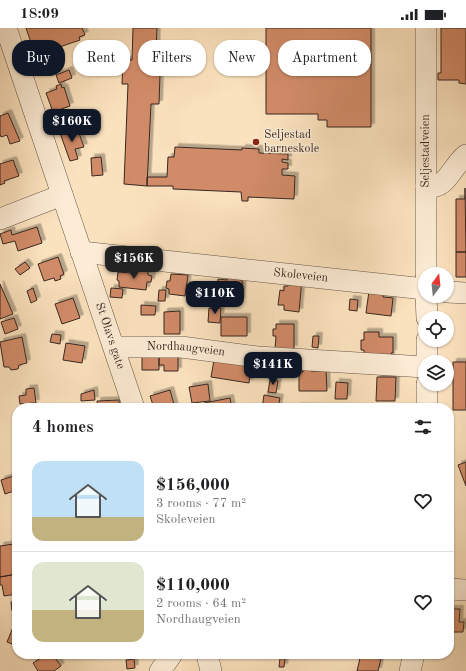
<!DOCTYPE html>
<meta charset="utf-8">
<style>
body{margin:0;font-family:"Old Standard TT",serif;background:#f6f6f6;color:#202124;height:100vh;display:flex;flex-direction:column;font-size:15px;white-space:nowrap}
*{box-sizing:border-box;margin:0}
p{font-size:13px;color:#757577}
.icon{flex:none;width:22px;height:22px;fill:none;stroke:currentColor;stroke-width:2;stroke-linecap:round;stroke-linejoin:round}
.map{position:relative;flex:1;overflow:hidden}
.details{position:absolute;left:12px;top:375px;width:442px;height:256px;display:flex;flex-direction:column;background:#fff;border-radius:16px;box-shadow:0 1px 3px #0004}
.details>*{flex:none}
.guide{position:absolute;left:12px;top:12px;width:442px;height:36px;display:flex;gap:8px}
.needle{width:26px;rotate:15deg}
.controls{position:absolute;left:418px;top:239px;display:grid;gap:8px}
.controls a{display:grid;place-items:center;width:36px;height:36px;border-radius:50%;background:#fff;box-shadow:0 1px 3px #0004;font-size:20px}
.price{position:absolute;translate:-50% -34px;padding:0 9px;border-radius:8px;background:#111827;color:#fff;font-size:13px;line-height:26px;filter:drop-shadow(0 1px 2px #0008)}
.price::after{content:'';position:absolute;left:50%;top:24px;width:12px;height:9px;margin-left:-6px;background:inherit;clip-path:polygon(0 0,100% 0,50% 100%)}
.price.current{background:#222;color:#fff}
ul{padding:0;list-style:none}
li{display:flex;align-items:center;gap:12px;height:100px;padding:0 20px}
li+li{border-top:1px solid #e0e0e0}
li span{display:grid;place-items:center;flex:none;width:112px;height:80px;border-radius:12px;color:#555}
li>.icon{margin-inline-start:auto}
span .icon{width:48px;height:48px;fill:#fffc;stroke-width:1}
li b{font-size:17px}
h2{display:flex;justify-content:space-between;align-items:center;height:48px;padding:0 20px;font-size:17px}
.tag{padding:0 14px;border-radius:16px;background:#fff;box-shadow:0 1px 3px #0004;font-size:14px;line-height:36px}
.tag.current{background:#111827;color:#fff}
.status{display:flex;justify-content:space-between;align-items:center;height:28px;padding:0 20px;background:#fff;direction:ltr}
.status svg{height:11px;fill:currentColor}
.map>svg:first-child{display:block}
.building{fill:#d18b67;stroke:#382721;filter:url(#shadow)}
.lines{fill:none;stroke-linecap:round;stroke-linejoin:round}
.minor-casing{stroke:#695648;stroke-width:22}
.minor{stroke:#fcecd5;stroke-width:21}
.poi-dot{fill:#8f2418;stroke:#fcecd5;stroke-width:1.5}
.labels{text-anchor:middle;dominant-baseline:central;stroke-width:3;stroke-linejoin:round;paint-order:stroke}
.poi-label{font-size:12px;fill:#382721;stroke:#fcecd5;text-anchor:start}
.street-label{font-size:12px;fill:#382721;stroke:#fcecd5}
</style>
<div class="status"><b>18:09</b><svg viewBox="0 0 49 12"><path d="M0 12V9h3v3zM5 12V6h3v6zM10 12V3h3v9zM15 12V0h3v12zM26 1h20v11H26zM47 4h2v5h-2z"/></svg></div>
<div class="map">
<svg width="466" height="643" viewBox="0 0 466 643">
<defs>
<filter id="shadow"><feDropShadow dx="3.5" dy="-3.5" stdDeviation="0" flood-color="#0004"/></filter>
</defs>
<rect width="100%" height="100%" fill="#fbe2be"/>
<filter id="stains"><feTurbulence type="fractalNoise" baseFrequency=".005" numOctaves="4"/><feColorMatrix values="0 0 0 0 .2 0 0 0 0 .09 0 0 0 0 .02 0 0 0 .5 -.17"/></filter>
<radialGradient id="worn" r=".72"><stop offset=".6" stop-color="#630" stop-opacity="0"/><stop offset="1" stop-color="#630" stop-opacity=".3"/></radialGradient>
<path class="building" d="M26,0H82L85,7L79,9L80,12L48,23L49,25L36,29Z
M133,0H157L155,47H160L159,76H151L147,158L124,156L128,56H122L123,32H132Z
M266,0H371V99H327V92H318V86H266Z
M441,0H466V56L459,55V52H438V45H441Z
M69,42L72,50L59,55L56,47Z
M61,56L62,60L64,59L70,78L53,84L46,65L57,61L56,58Z
M8,85L20,113L10,116L7,107L1,109L0,106V88Z
M77,100L84,119L75,121L78,131L70,133L60,105Z
M175,119L242,122V120L259,121V125L288,126V132L282,131V134L288,135V141H282V147L295,148L294,171L248,169V173H242L241,164L173,161V158H147V149H167L168,129H174Z
M101,129L103,147L92,148L91,130Z
M13,132L19,148L4,153L5,155L0,157V136Z
M465,160L466,224H456V171H465Z
M37,199L42,215L18,223L15,213L3,216L0,206L11,202L12,207Z
M456,224H466V249H456Z
M58,229L64,246L60,248L61,251L55,253L54,250L44,253L38,236Z
M25,234L30,240L20,247L15,241Z
M131,241L148,243V247L152,248L151,254H147L146,262L119,259V253L117,252L118,244L131,245Z
M228,244L242,245L241,253L243,254L241,273L216,270L218,251L227,252Z
M171,246L188,247L185,268L169,266V261L166,260L167,253H170Z
M289,250L302,251L299,284L284,282V277H278L280,262L284,263V258H288Z
M0,256L13,286L0,291Z
M33,260L37,272L31,275L27,263Z
M111,260L123,261L122,270L110,269Z
M159,262H166L165,273H158Z
M369,263L384,265L383,269L393,270L391,288L366,285Z
M73,270L80,290L62,296L55,276Z
M350,271L358,272L357,283L349,282Z
M141,277L156,278L155,287H141Z
M209,280H221L220,295L208,294Z
M180,283V306H164V284Z
M221,289H247V308H221Z
M14,290L18,301L5,306L1,294Z
M276,296H294V321H275L276,308H273V301H276Z
M364,304H379V309H393V325H391V332L364,327V322H361V312H364Z
M52,306L61,307L60,316L50,314Z
M313,308H319L318,320L312,319Z
M22,309L27,335L19,337L18,341L11,342L9,339H4L0,314Z
M66,315L85,318L82,335L63,332Z
M142,324H159V342H142Z
M178,326V343H164V337H159V327Z
M214,332L251,338L249,355L211,349Z
M453,334H466V382H453Z
M303,341H311V343H326L327,363H299V344H303Z
M377,349H396L395,373H376Z
M270,352L278,353L276,365L268,364Z
M336,354L348,355L347,371H335Z
M208,356L210,373L192,375L189,359Z
M34,360L36,375L20,376L19,368L26,367V361Z
M94,362L95,372L81,373V366Z
M170,362L175,380H154L150,368Z
M264,367L280,370L278,380H262Z
M230,370L232,380H205L204,375Z
M119,372V380H98L97,373Z
M296,379H315V380Z
M466,434V458L458,437Z
M17,447V462L5,466L1,452Z
M14,516L17,533V546L0,549V518Z
M17,546V566L4,568L2,557H0V549Z
M17,573V583H12L11,574Z
M449,581H460L459,594H464L463,604H449Z
M16,592L17,593V618L7,614Z
M43,626H52L61,638L54,643H38L33,635L41,630L40,628Z
M288,626H307V629H288Z
M361,626H382L378,643H357Z
M280,630L285,631L284,639H279Z
M134,631L135,640L127,641L126,632Z"/>
<g class="lines">
<g class="minor-casing">
<g id="minor">
<path id="s1" d="M6,0L134,380"/>
<path d="M426,0V246"/>
<path d="M426,158C429,158 433,159 436,158C447,156 456,134 466,127"/>
<path d="M0,191L62,167"/>
<path id="s2" d="M81,224L425,261"/>
<path d="M447,264L466,265"/>
<path d="M426,268L427,290"/>
<path d="M427,312V334"/>
<path id="s3" d="M114,319H181L258,329L425,339"/>
<path d="M427,380V356"/>
<path d="M449,561L466,562"/>
<path d="M207,626L211,643"/>
<path d="M160,643L172,626"/>
<path d="M410,643L414,626"/>
</g>
</g>
<use href="#minor" class="minor"/>
</g>
<circle class="poi-dot" cx="256" cy="114" r="4"/>
<g class="labels">
<g class="poi-label">
<text x="264" y="107">Seljestad<tspan x="264" dy="14">barneskole</tspan></text>
</g>
<g class="street-label">
<text transform="translate(426 123) rotate(-90)">Seljestadveien</text>
<text stroke="none"><textPath href="#s2" startOffset="221">Skoleveien</textPath></text>
<text stroke="none"><textPath href="#s1" startOffset="325">St Olavs gate</textPath></text>
<text stroke="none"><textPath href="#s3" startOffset="72">Nordhaugveien</textPath></text>
</g>
</g>
<rect width="100%" height="100%" filter="url(#stains)"/>
<rect width="100%" height="100%" fill="url(#worn)"/>
</svg>
<div class="controls">
<a><svg class="needle" viewBox="-14 -14 28 28"><path d="M0-13l5 13h-10z" fill="#e53935"/><path d="M0 13l5-13h-10z" fill="#757577"/></svg></a>
<a><svg class="icon" aria-label="locate" viewBox="0 0 24 24"><circle cx="12" cy="12" r="6"/><path d="M12 2v4M12 18v4M2 12h4M18 12h4"/></svg></a>
<a><svg class="icon" aria-label="layers" viewBox="0 0 24 24"><path d="M12 4l9 5-9 5-9-5zM3 14l9 5 9-5"/></svg></a>
</div>
<b class="price" style="left:72px;top:115px">$160K</b>
<b class="price current" style="left:134px;top:252px">$156K</b>
<b class="price" style="left:215px;top:287px">$110K</b>
<b class="price" style="left:273px;top:358px">$141K</b>
<div class="guide">
<a class="tag current">Buy</a>
<a class="tag">Rent</a>
<a class="tag">Filters</a>
<a class="tag">New</a>
<a class="tag">Apartment</a>
</div>
<section class="details">
<h2>4 homes<svg class="icon" aria-label="filters" viewBox="0 0 24 24"><path d="M4 7h16M4 17h16"/><circle cx="9" cy="7" r="2"/><circle cx="15" cy="17" r="2"/></svg></h2>
<ul>
<li><span style="background:linear-gradient(#bfe0f5 70%,#c2b280 0)"><svg class="icon" aria-label="home" viewBox="0 0 24 24"><path d="M3 11l9-7 9 7M6 9v11h12V9"/></svg></span><div><b>$156,000</b><p>3 rooms · 77 m²</p><p>Skoleveien</p></div><svg class="icon" aria-label="heart" viewBox="0 0 24 24"><path d="M12 20l-8-8c-3-5 5-10 8-4 3-6 11-1 8 4z"/></svg></li>
<li><span style="background:linear-gradient(#dfe7d0 60%,#c2b280 0)"><svg class="icon" aria-label="home" viewBox="0 0 24 24"><path d="M3 11l9-7 9 7M6 9v11h12V9"/></svg></span><div><b>$110,000</b><p>2 rooms · 64 m²</p><p>Nordhaugveien</p></div><svg class="icon" aria-label="heart" viewBox="0 0 24 24"><path d="M12 20l-8-8c-3-5 5-10 8-4 3-6 11-1 8 4z"/></svg></li>
</ul>
</section>
</div>
